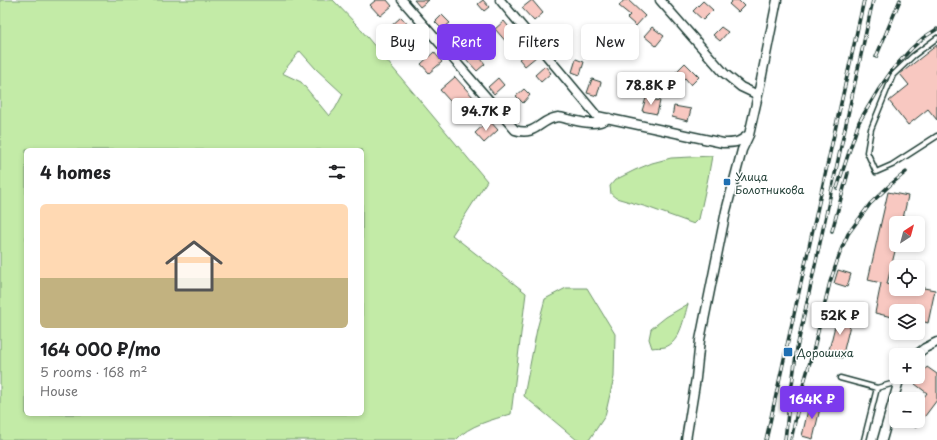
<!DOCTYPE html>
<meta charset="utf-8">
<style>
body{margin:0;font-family:"Playpen Sans",sans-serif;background:#f2f2f2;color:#202124;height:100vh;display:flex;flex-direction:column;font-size:15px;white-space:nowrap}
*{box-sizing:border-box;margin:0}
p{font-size:13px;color:#757577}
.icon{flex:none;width:22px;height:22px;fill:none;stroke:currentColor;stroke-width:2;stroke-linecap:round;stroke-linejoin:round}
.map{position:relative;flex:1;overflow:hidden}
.details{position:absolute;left:24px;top:148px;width:340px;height:268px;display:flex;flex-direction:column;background:#fff;border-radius:6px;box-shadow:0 2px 6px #0003}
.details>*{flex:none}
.hud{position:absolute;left:376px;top:24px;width:380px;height:36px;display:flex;gap:8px}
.needle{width:26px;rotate:36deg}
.controls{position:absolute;left:889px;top:216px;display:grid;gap:8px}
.controls a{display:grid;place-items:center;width:36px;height:36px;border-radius:6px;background:#fff;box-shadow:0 2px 6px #0003;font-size:20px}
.price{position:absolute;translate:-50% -34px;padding:0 9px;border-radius:4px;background:#fff;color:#222;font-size:13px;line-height:26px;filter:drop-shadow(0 1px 2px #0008)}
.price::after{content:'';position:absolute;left:50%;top:24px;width:12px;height:9px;margin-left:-6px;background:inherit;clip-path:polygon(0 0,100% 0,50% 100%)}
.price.selected{background:#7c3aed;color:#fff}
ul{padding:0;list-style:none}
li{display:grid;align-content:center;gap:8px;height:212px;padding:0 16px}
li+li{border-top:1px solid #e0e0e0}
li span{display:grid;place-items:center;height:124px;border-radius:6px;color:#555}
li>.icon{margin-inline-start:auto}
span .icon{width:72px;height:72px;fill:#fffc;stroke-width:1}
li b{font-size:17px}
h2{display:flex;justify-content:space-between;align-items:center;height:48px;padding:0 16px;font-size:17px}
.chip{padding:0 14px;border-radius:6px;background:#fff;box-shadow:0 2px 6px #0003;font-size:14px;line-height:36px}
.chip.selected{background:#7c3aed;color:#fff}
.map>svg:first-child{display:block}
.green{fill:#c3eba7;stroke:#71946e;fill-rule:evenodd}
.building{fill:#f8c8c1;stroke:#1f3d34}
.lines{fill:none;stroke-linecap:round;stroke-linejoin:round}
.lane-casing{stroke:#1f3d34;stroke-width:7}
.street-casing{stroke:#1f3d34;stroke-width:11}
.lane{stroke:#fff;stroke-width:4}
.street{stroke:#fff;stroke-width:8}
.rail-casing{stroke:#1f3d34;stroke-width:3.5}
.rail{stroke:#fff;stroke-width:2;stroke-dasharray:6;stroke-linecap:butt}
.poi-dot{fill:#1f6fb2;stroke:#fff;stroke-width:1.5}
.labels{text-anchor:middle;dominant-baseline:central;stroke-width:3;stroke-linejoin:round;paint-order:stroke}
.poi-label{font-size:11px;fill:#1f3d34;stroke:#fff;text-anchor:start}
</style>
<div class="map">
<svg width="937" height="440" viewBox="0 0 937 440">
<rect width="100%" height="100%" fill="#fff"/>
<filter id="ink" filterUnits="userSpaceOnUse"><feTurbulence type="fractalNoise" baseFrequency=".025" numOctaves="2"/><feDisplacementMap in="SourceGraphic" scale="8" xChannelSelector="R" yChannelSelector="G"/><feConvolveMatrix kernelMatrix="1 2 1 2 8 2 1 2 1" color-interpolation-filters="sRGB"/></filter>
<g filter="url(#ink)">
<path class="green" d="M0,0H333L357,25L487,181L466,214L452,235L526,293L511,414C492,420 469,425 456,440H0ZM300,51L316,69L343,94L335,109L329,116L301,82L282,73ZM26,150H362V414H26Z
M712,156L708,178L699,219L694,224L647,207L616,198L611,194L610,186L615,180L635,170L652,163L671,158Z
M566,288H587L615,334L614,377L605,416L589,440H577L524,396L537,329L545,299Z
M688,304C684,317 680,343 665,347C661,348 656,347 652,348L649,339L651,329L666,317Z"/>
<path class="building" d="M376,0H387L392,6L380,16L370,5Z
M414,0H429L420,7Z
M483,0L489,7L484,11L478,4Z
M532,0L543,13L534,21L522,8Z
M624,0H628L645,16L636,26L627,18L630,15L619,6Z
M733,0H738L744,6L738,12L729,4Z
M703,1L713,10L703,20L693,11Z
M442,15L450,23L442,29L435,22Z
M401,17L413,30L402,40L390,27Z
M504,21L517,37L508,44L495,29Z
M652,27L664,36L656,46L644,36Z
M721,27L728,32L720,41L713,35Z
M937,45V120L928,109L908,125L889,101L909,85L900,74Z
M530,50L536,57L525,66L519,59Z
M475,51L485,64L477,71L466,59Z
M434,52L442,62L429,73L421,64Z
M576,59L584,62L580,75L572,72Z
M685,63L699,77L691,85L685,78L683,80L676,72Z
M545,66L551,73L541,82L535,75Z
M455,77L474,98L459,111L440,90Z
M498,78L504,85L494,94L488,87Z
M592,79L601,82L597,96L587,93Z
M524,89L530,95L523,103L516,96Z
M646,98L660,101L657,114L642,111Z
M674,106L691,109L688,121L672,117Z
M489,120L498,130L484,143L475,133Z
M888,192L908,196L902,223H896V247L887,284L896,286V289H908L913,290L914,289H918V287L935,290L928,323L918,320V311H896V318L875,313L881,283L868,280Z
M838,270L851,274L847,287L834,283Z
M838,314L852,317L842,358L828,354Z
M927,367L937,374V400L916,428L907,421H918V405L927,393L915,384Z
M810,401L821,404L813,439L802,436Z"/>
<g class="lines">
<g class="lane-casing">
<path id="lane" d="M937,38L913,56L893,75L871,129L867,152L876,172L892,165L937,136
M840,378L877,388L898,382
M864,440L877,388"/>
</g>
<g class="street-casing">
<path id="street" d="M402,0L515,130C536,137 540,119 558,117C560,117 564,118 567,119C582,122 594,127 609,118
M500,0L597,116L723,143C735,143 738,143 748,135
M660,0L724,73L741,87L758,95
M916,355L925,348L937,342
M686,440L696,378L700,340L726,211L742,150L749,135L758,95L777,0
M882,440L900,377"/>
</g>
<use href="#lane" class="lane"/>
<use href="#street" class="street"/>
<g class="rail-casing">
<path id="rail" d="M876,57L900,0
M837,188L859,122L879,89L893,69L911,49L923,38L937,29
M832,231L848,173
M766,440L864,0
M785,440L788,413L797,348L873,0
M791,440L802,389L813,352L830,282L841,250L848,234L870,204L890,185L906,172"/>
</g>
<use href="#rail" class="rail"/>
</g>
</g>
<g class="poi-dot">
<rect x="723" y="178" width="8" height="8" rx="2"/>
<rect x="783" y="347" width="10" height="10" rx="2"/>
</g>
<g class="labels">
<g class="poi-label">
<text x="735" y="176">Улица<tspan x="735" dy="13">Болотникова</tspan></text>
<text x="797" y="352">Дорошиха</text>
</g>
</g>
</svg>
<div class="controls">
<a><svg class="needle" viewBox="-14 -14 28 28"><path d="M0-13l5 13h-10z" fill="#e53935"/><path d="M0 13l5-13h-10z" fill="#757577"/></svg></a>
<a><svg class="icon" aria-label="locate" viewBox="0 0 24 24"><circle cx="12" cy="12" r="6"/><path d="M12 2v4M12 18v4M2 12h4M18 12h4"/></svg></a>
<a><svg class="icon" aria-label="layers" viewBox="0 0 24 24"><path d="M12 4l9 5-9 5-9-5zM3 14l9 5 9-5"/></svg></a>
<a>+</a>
<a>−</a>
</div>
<b class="price" style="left:651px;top:106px">78.8K ₽</b>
<b class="price" style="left:486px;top:132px">94.7K ₽</b>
<b class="price" style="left:840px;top:336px">52K ₽</b>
<b class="price selected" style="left:812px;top:420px">164K ₽</b>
<div class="hud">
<a class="chip">Buy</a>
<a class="chip selected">Rent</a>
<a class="chip">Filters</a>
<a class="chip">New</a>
</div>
<section class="details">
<h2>4 homes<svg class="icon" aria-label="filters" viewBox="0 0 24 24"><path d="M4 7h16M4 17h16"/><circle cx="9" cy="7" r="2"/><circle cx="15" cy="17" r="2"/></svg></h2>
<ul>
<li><span style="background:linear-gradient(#ffd9b3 60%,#c2b280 0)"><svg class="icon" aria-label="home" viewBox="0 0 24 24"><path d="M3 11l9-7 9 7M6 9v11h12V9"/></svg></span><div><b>164 000 ₽/mo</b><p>5 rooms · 168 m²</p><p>House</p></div></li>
</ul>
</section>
</div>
